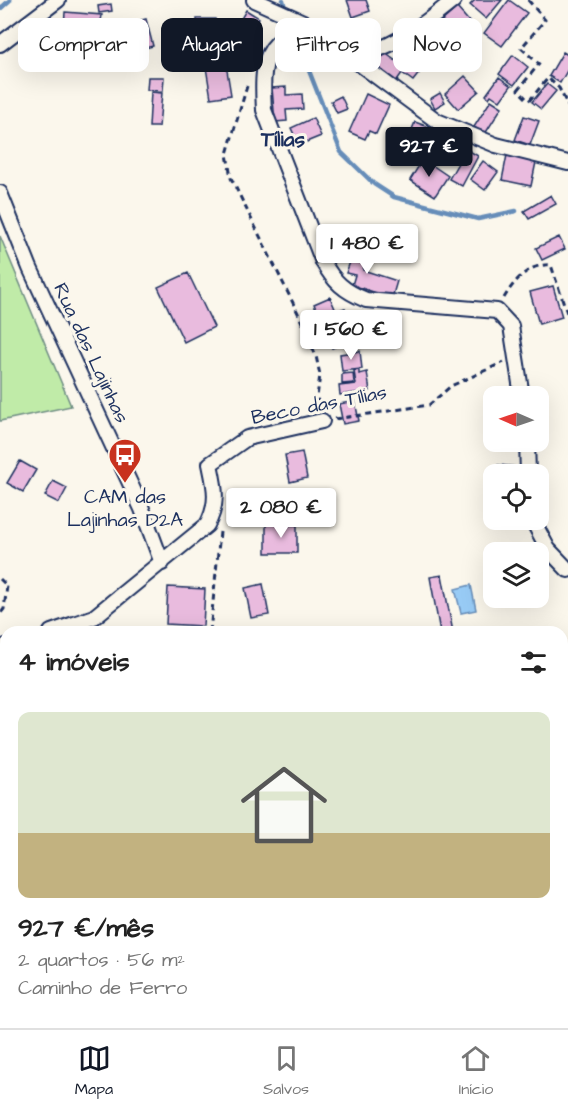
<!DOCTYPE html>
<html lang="pt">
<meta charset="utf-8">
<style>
body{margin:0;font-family:"Architects Daughter",sans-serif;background:#f2f2f2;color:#222;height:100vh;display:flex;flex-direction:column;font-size:22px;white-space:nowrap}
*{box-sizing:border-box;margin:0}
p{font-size:20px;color:#767676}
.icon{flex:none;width:33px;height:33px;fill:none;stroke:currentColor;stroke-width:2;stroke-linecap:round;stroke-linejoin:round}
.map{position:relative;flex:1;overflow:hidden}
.sheet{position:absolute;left:0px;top:626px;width:568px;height:404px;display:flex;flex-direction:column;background:#fff;border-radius:18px 18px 0 0;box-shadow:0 6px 24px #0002}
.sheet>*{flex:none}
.banner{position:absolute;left:18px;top:18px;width:532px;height:54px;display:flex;gap:12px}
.needle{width:39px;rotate:272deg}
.controls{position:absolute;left:483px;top:386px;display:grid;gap:12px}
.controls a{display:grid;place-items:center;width:66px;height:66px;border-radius:12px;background:#fff;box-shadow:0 6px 24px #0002;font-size:30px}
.price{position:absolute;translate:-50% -51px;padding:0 14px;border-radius:6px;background:#fff;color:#222;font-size:20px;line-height:39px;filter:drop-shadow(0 2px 3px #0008)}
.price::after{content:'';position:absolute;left:50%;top:36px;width:18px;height:14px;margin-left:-9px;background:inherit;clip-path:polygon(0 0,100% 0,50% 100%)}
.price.active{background:#111827;color:#fff}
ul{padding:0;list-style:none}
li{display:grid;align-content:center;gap:12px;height:318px;padding:0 18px}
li+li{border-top:2px solid #e0e0e0}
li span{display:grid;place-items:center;height:186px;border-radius:12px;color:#555}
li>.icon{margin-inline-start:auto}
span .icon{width:108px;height:108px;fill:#fffc;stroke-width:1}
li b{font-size:26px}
h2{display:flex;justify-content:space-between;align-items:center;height:72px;padding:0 18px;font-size:26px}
.tag{padding:0 21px;border-radius:12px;background:#fff;box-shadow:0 6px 24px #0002;font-size:21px;line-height:54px}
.tag.active{background:#111827;color:#fff}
.tab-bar{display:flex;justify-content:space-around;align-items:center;height:84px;border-top:2px solid #e0e0e0;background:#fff;font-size:16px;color:#767676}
.tab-bar a{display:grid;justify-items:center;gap:3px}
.tab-bar .active{color:#111827}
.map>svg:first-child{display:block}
.green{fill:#c0eba8;stroke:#6e8d83;stroke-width:1.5}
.water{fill:#98cbf5;stroke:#668db9;stroke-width:1.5}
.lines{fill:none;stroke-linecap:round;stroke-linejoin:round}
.stream{stroke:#668db9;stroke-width:4.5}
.building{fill:#e9bbde;stroke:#1b2f5e;stroke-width:1.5}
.minor-casing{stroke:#1b2f5e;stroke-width:18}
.secondary-casing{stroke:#1b2f5e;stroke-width:22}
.path{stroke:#1b2f5e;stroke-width:3;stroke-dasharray:6 4.5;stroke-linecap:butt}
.minor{stroke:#fbf7ec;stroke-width:14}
.secondary{stroke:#fbf7ec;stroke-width:18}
.minor-bridge-casing{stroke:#1b2f5e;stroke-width:18;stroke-linecap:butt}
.minor-bridge{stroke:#fbf7ec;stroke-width:14}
.labels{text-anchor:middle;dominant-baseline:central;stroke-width:6;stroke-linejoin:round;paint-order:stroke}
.street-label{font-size:20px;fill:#1b2f5e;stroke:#fbf7ec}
.poi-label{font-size:20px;fill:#1b2f5e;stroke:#fbf7ec}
.neighbourhood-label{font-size:21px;font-weight:bold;fill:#1b2f5e;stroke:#fbf7ec}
</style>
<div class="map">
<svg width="568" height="1028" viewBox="0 0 568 1028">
<rect width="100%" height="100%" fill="#fbf7ec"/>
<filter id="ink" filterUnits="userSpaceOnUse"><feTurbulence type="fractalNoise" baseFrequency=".0167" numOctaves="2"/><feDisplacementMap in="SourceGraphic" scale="12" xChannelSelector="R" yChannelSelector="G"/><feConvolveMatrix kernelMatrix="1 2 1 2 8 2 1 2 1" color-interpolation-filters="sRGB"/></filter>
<g filter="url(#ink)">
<path class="green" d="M0,236L71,406L0,421Z
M562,717L568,718V782L563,787Z"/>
<path class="water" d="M471,585L476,610L461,613L455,589Z"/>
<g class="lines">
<path class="stream" d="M283,0L284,4
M0,9L10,0
M302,53L341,152L374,184L394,197L478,219L516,211"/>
</g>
<path class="building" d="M347,0H366L370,11L353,17Z
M475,0H502L486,19L470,5Z
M509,0L527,13L502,46L484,33Z
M111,4L112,11L99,13L98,6Z
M457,8L474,27L459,40L442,21Z
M246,10L259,18L248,37L235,29Z
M65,12L102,15L101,21L109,22L107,41L73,38L74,28L64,27Z
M146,19L153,46L130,52L123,25Z
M197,19H215V32H231V45L197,46Z
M436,25L441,32L421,48L416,41Z
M445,29L457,44L435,63L423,48Z
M411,42L431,58L413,81L402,73L395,83L374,67L385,53L396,61Z
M224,52L231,95L211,98L204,55Z
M563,52L568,55V69L560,83L549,76Z
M513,55L528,67L514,85L499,74Z
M465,76L479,91L458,109L445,94Z
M148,77H164L163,91L147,90Z
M499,77L511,86L500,101L491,95L489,98L486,95Z
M547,84L556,91L541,109L532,102Z
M286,87V95L302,94L303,109L286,110L287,121L275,122L272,88Z
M151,92L162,93L159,127H149Z
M440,93L445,102L435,108L430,99Z
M366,94L389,105L376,134L369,131L365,139L349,132Z
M341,96L347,109L337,113L331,101Z
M491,100L502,107L485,134L474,127Z
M524,116L539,121L530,145L515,140Z
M313,118L321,136L299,145L291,128Z
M415,122L442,132L434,152L417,145L411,160L401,157Z
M466,149L478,156L462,186L449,179Z
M507,155L536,162L531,186L502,180Z
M423,159L448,176L435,196L410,180Z
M483,161L498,172L485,190L470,179Z
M551,195L556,204L529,219L524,211Z
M559,237L565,249L542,260L536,248Z
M340,248L367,257L363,270L397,281L392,298L352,285L355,275L346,273L350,262L338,258Z
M188,273L214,327L184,342L158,287Z
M553,286L562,317L539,324L530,292Z
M330,297L336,311L345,308L351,321L357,318L364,335L332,348L314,304Z
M360,351L362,369L342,371L340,354Z
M359,370V374L367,372L370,391L340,395L339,386L356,384L354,371Z
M353,373L354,383L342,384V374Z
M355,401L359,421L343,424L339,404Z
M493,405L494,441H508V447H493Z
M302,452L307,478L290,482L285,455Z
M20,461L36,470L23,492L7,483Z
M498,465L517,467L516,474H497Z
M53,481L67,488L59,503L45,496Z
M266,524L297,525V553H266Z
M442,575L453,632H440L430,577Z
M263,584L269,615L251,618L245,588Z
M168,587L205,589L203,626L166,624Z
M468,1023H499L497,1028H467Z"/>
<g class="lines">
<g class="minor-casing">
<path id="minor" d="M254,0L303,22L437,121L496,145L568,163
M0,44L58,0
M365,54C399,44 427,22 454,0
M340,60C331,60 326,55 319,50C306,42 292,41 277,43C260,59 263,89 264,110L323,262C334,282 344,291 366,300L497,311L511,326L522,396
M0,193L30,268L142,509L162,563
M527,441L528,474
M532,519L548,549L568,570
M51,632L94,617L207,525C219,503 215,487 210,464L247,438L322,421
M0,648L6,646
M0,751L6,755
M568,795L565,821L568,836
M0,980L6,988
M26,1023L29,1028"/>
</g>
<g class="secondary-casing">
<path id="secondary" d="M562,821L568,822
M0,839L6,846
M99,1023L104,1028
M414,1028L421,1023"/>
</g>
<path class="path" d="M528,0L545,20L521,48L539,64L518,90L529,101L548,78L559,88L568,106
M247,86L227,154L231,178L298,313L316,356L320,375L317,397L319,407
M504,298C514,281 529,263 551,265L568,316
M335,419L429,405L451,386L504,362
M0,579L7,586L4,609L0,614
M210,632L220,532
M369,1023L377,1028"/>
<use href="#minor" class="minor"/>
<use href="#secondary" class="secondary"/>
<g class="minor-bridge-casing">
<path id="minor-bridge" d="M340,60L365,54"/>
</g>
<use href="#minor-bridge" class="minor-bridge"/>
</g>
</g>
<defs>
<g id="bus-pin" transform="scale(1.725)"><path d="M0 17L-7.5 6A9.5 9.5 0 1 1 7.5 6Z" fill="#c8321e" stroke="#fbf7ec"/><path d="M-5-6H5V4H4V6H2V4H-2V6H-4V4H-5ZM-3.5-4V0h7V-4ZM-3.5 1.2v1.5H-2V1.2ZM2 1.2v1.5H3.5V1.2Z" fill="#fff"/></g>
</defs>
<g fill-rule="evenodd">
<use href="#bus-pin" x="125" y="455"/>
</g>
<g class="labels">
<g class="street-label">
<text transform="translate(91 353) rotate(65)">Rua das Lajinhas</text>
<text transform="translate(319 405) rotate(-11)">Beco das Tílias</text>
</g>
<g class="poi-label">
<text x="125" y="497">CAM das<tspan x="125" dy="23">Lajinhas D2A</tspan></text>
</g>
<g class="neighbourhood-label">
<text x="283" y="139">Tílias</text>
</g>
</g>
</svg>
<div class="controls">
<a><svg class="needle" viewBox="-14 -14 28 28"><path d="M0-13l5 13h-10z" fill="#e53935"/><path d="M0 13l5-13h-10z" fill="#767676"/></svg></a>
<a><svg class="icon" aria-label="locate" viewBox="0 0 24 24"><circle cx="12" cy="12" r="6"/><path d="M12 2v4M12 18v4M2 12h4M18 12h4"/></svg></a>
<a><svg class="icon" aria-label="layers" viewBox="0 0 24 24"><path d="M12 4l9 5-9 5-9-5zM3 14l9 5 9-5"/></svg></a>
</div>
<b class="price active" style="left:429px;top:178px">927 €</b>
<b class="price" style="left:367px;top:275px">1 480 €</b>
<b class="price" style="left:351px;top:361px">1 560 €</b>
<b class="price" style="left:281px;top:539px">2 080 €</b>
<div class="banner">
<a class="tag">Comprar</a>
<a class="tag active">Alugar</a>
<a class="tag">Filtros</a>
<a class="tag">Novo</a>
</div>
<section class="sheet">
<h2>4 imóveis<svg class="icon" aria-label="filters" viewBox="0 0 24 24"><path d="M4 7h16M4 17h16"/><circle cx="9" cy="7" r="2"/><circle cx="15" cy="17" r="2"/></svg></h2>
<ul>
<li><span style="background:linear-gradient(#dfe7d0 65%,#c2b280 0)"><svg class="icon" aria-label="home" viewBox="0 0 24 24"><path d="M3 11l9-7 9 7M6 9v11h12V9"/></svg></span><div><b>927 €/mês</b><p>2 quartos · 56 m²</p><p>Caminho de Ferro</p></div></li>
</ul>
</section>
</div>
<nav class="tab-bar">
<a class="active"><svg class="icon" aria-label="map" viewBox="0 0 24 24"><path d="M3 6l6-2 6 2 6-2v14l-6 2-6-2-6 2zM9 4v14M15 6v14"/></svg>Mapa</a>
<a><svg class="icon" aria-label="saved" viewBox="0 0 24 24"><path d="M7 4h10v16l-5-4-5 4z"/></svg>Salvos</a>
<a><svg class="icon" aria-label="home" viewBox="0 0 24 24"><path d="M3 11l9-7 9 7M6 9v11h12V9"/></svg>Início</a>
</nav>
